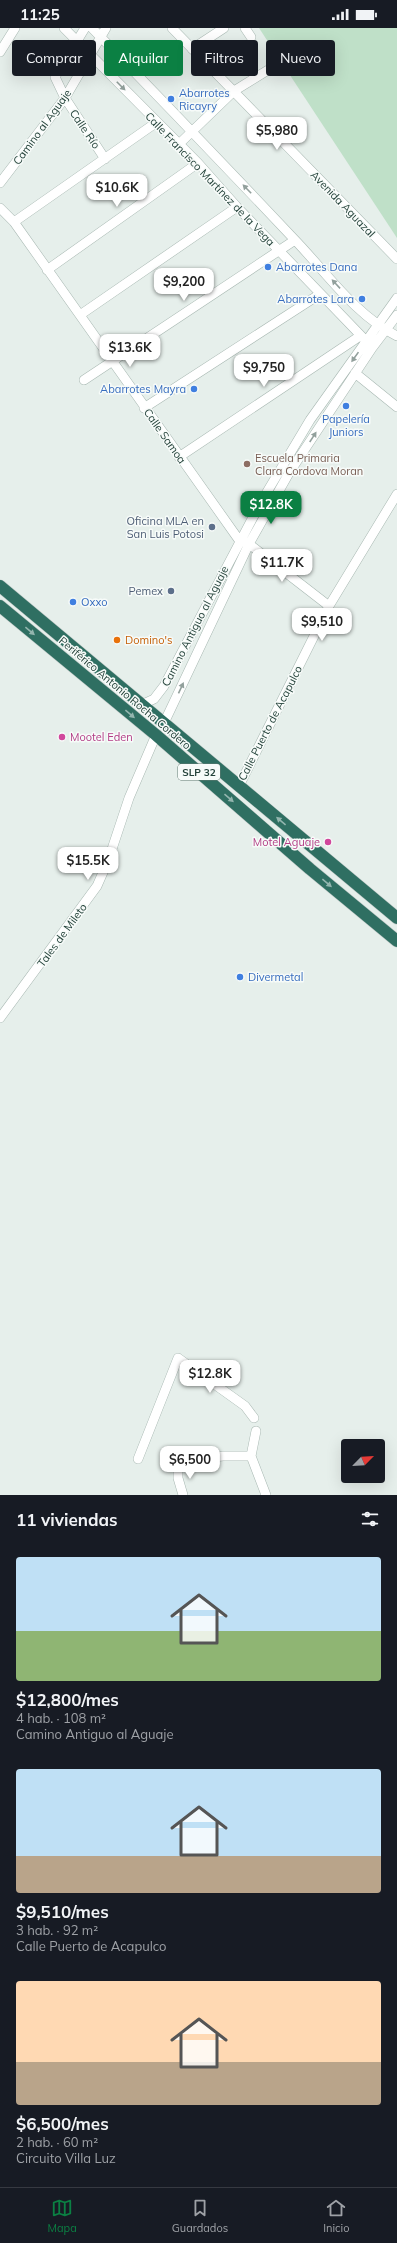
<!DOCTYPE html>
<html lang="es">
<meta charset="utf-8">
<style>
body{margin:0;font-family:Mulish,sans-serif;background:#242831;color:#f1f3f6;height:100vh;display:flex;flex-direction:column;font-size:15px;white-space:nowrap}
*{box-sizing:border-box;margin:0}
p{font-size:13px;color:#9ea1a6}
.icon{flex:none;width:22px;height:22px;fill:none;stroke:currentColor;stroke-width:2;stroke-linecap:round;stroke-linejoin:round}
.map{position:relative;height:1467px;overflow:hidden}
.sheet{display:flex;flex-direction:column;background:#171b24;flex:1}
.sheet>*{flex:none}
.guide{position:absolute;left:12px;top:12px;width:373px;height:36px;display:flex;gap:8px}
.needle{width:26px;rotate:66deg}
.fabs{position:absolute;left:341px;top:1411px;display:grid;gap:8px}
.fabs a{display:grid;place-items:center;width:44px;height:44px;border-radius:4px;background:#171b24;box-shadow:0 4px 16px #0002;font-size:20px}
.price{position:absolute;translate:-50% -34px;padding:0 9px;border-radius:8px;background:#fff;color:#222;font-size:13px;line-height:26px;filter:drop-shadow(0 1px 2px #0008)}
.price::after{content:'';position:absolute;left:50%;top:24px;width:12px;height:9px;margin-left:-6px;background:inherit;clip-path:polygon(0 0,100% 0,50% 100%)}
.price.selected{background:#0b8043;color:#fff}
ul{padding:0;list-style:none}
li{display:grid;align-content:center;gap:8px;height:212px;padding:0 16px}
li span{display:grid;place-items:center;height:124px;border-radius:4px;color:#555}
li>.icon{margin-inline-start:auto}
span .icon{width:72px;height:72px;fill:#fffc;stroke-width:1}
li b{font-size:17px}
h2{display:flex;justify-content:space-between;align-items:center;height:48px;padding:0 16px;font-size:17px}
.tag{padding:0 14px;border-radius:4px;background:#171b24;box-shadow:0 4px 16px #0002;font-size:14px;line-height:36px}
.tag.selected{background:#0b8043;color:#fff}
.status{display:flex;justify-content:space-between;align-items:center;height:28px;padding:0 20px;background:#171b24;direction:ltr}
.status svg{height:11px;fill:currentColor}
.menu{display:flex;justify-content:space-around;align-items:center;height:56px;border-top:1px solid #363941;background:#171b24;font-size:11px;color:#9ea1a6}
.menu a{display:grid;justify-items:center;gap:2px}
.menu .selected{color:#0b8043}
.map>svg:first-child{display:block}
.green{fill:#bfe0c8}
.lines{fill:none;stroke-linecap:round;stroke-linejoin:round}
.minor-casing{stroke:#a8b8b2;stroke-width:10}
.highway-casing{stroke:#c2cac8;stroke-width:13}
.minor{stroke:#fff;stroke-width:9}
.highway{stroke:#2f6f62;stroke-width:12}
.oneway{fill:#92a09c}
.oneway2{fill:#93b5ae}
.shop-dot{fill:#3f7fe0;stroke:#f7fbf9;stroke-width:1.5}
.education-dot{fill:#8d6e63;stroke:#f7fbf9;stroke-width:1.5}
.service-dot{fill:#5c6f8a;stroke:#f7fbf9;stroke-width:1.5}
.food-dot{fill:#e8710a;stroke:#f7fbf9;stroke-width:1.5}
.hotel-dot{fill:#d1479c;stroke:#f7fbf9;stroke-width:1.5}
.labels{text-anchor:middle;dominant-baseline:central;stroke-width:3;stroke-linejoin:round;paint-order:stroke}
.shield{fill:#f7fbf9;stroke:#637a73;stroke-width:1}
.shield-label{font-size:10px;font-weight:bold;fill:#24423a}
.shop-label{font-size:11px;fill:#366cbe;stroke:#f7fbf9;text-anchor:start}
.street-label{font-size:11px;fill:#24423a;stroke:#f7fbf9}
.education-label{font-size:11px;fill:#785e54;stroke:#f7fbf9;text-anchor:start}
.service-label{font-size:11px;fill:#4e5e75;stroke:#f7fbf9;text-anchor:end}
.food-label{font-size:11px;fill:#c56008;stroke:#f7fbf9;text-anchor:start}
.hotel-label{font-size:11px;fill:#b23c85;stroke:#f7fbf9;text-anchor:start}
</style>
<div class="status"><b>11:25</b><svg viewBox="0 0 49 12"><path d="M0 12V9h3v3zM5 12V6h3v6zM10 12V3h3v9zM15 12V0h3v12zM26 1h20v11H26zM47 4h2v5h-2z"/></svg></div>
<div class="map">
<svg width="397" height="1467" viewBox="0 0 397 1467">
<rect width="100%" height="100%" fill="#e6efeb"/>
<path class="green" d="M259,0H397V210Z"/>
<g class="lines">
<g class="minor-casing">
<path id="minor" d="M64,0L198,135L237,179L370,317
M85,0L55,49L65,70L105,131
M92,0C160,70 227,140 294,211C326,244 355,287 397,308
M172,0L397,231
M245,0L251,9
M192,21L224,0
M0,24L15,0
M179,116L234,63L268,42
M0,155L65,70L106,0
M0,180L14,194L239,512L249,516L329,578
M14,194L157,94
M47,242L198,135
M80,287L237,179
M355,345L397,379
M84,352L295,212
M144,380L320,266
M179,429L360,308
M141,677L154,671L164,658L261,474L310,392L397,270
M164,695L249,516L289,445L372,320L397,287
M239,758L329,578L397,466
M0,990L97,858L108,833L129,770L156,707
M256,1403L251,1428L266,1467
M138,1431L178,1330L245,1378L254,1390
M183,1467L178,1450V1439L186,1432L223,1428H251"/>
</g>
<g class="highway-casing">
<path id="highway" d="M0,558L397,890
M0,578L156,707L310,841L397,913"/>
</g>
<use href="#minor" class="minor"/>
<use href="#highway" class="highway"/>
</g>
<defs><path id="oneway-solid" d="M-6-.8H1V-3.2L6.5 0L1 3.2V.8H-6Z"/></defs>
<g class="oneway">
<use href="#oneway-solid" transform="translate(121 58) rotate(45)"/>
<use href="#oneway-solid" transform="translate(247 161) rotate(-134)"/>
<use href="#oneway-solid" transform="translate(336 256) rotate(-133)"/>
<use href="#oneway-solid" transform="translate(355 329) rotate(125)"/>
<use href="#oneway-solid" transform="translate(313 409) rotate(-57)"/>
<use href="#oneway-solid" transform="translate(181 660) rotate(-65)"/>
</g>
<g class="oneway2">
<use href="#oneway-solid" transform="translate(30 603) rotate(40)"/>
<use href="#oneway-solid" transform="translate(130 686) rotate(40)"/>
<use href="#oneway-solid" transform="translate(229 770) rotate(41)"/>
<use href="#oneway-solid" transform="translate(281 793) rotate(-140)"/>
<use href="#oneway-solid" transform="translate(327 855) rotate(40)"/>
</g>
<g class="shop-dot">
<circle cx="171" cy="71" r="4"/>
<circle cx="268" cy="239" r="4"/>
<circle cx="362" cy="271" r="4"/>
<circle cx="194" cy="361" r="4"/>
<circle cx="346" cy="378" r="4"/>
<circle cx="73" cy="574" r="4"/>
<circle cx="240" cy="949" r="4"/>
</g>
<circle class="education-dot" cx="247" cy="436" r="4"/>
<g class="service-dot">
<circle cx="212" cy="499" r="4"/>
<circle cx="171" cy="563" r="4"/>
</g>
<circle class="food-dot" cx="117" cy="612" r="4"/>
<g class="hotel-dot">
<circle cx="62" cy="709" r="4"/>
<circle cx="328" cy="814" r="4"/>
</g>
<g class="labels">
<rect class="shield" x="178" y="736" width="42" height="16" rx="3"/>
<g class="shield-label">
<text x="199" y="744">SLP 32</text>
</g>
<g class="shop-label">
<text x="179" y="65">Abarrotes<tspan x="179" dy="13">Ricayry</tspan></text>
<text x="276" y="239">Abarrotes Dana</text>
<text x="354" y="271" text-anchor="end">Abarrotes Lara</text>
<text x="186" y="361" text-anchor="end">Abarrotes Mayra</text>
<text x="346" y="391" text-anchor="middle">Papelería<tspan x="346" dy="13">Juniors</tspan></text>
<text x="81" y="574">Oxxo</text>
<text x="248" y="949">Divermetal</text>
</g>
<g class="street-label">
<text transform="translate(42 99) rotate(-54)">Camino al Aguaje</text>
<text transform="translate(85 101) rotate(56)">Calle Río</text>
<text transform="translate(210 151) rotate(46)">Calle Francisco Martínez de la Vega</text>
<text transform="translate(343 176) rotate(46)">Avenida Aguazal</text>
<text transform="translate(165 408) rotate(55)">Calle Samoa</text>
<text transform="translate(195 598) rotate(-63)">Camino Antiguo al Aguaje</text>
<text transform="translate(125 665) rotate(40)">Periférico Antonio Rocha Cordero</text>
<text transform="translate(270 695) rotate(-63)">Calle Puerto de Acapulco</text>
<text transform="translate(62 907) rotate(-54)">Tales de Mileto</text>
</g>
<g class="education-label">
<text x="255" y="430">Escuela Primaria<tspan x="255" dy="13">Clara Cordova Moran</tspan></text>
</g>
<g class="service-label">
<text x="204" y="493">Oficina MLA en<tspan x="204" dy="13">San Luis Potosi</tspan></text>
<text x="163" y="563">Pemex</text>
</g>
<g class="food-label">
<text x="125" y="612">Domino's</text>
</g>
<g class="hotel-label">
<text x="70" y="709">Mootel Eden</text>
<text x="320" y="814" text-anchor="end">Motel Aguaje</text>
</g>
</g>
</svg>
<div class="fabs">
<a><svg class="needle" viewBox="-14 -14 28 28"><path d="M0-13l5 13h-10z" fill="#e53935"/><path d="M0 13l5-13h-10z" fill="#9ea1a6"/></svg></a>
</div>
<b class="price" style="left:277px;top:123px">$5,980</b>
<b class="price" style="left:117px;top:180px">$10.6K</b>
<b class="price" style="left:184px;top:274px">$9,200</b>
<b class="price" style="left:130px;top:340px">$13.6K</b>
<b class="price" style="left:264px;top:360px">$9,750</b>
<b class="price selected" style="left:271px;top:497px">$12.8K</b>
<b class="price" style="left:282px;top:555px">$11.7K</b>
<b class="price" style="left:322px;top:614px">$9,510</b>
<b class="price" style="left:88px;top:853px">$15.5K</b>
<b class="price" style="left:210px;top:1366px">$12.8K</b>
<b class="price" style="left:190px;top:1452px">$6,500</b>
<div class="guide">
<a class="tag">Comprar</a>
<a class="tag selected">Alquilar</a>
<a class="tag">Filtros</a>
<a class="tag">Nuevo</a>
</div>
</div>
<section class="sheet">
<h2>11 viviendas<svg class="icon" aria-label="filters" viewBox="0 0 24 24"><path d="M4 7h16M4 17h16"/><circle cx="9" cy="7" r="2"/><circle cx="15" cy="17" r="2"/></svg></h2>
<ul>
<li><span style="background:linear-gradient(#bfe0f5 60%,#8fb573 0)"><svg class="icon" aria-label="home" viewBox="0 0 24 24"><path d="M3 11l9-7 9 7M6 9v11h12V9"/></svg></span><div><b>$12,800/mes</b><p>4 hab. · 108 m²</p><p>Camino Antiguo al Aguaje</p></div></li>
<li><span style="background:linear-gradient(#bfe0f5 70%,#b9a48a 0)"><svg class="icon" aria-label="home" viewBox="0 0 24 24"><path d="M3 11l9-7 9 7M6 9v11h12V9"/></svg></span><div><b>$9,510/mes</b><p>3 hab. · 92 m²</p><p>Calle Puerto de Acapulco</p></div></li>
<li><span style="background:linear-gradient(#ffd9b3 65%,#b9a48a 0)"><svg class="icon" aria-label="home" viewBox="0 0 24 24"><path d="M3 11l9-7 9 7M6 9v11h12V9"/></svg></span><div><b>$6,500/mes</b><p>2 hab. · 60 m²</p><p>Circuito Villa Luz</p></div></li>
</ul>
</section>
<nav class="menu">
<a class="selected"><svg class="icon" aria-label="map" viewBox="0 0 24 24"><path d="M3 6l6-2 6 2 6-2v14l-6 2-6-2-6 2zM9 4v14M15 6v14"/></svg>Mapa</a>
<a><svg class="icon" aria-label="saved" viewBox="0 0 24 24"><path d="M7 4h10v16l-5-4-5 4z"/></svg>Guardados</a>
<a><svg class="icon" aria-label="home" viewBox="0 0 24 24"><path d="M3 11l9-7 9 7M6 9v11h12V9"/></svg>Inicio</a>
</nav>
